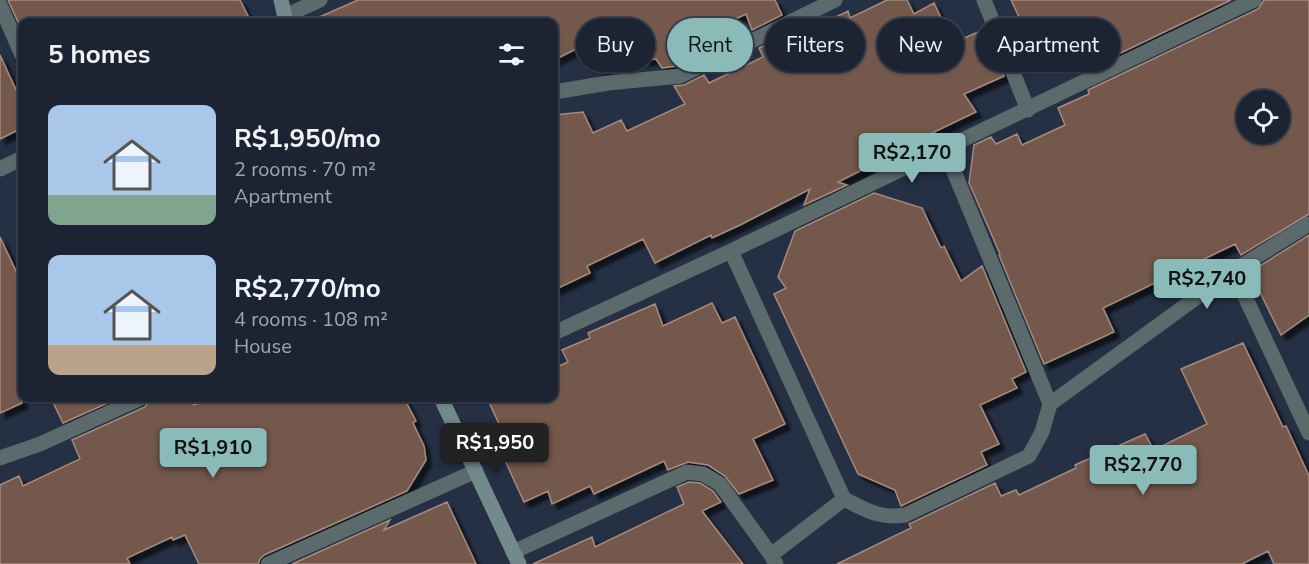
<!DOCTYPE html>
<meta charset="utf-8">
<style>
body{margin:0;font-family:"Nunito Sans",sans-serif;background:#293040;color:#f1f3f6;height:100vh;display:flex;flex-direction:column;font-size:22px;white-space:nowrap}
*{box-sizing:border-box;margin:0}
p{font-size:20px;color:#a0a4ac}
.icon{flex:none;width:33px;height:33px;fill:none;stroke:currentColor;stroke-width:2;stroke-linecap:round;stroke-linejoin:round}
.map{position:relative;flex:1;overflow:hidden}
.side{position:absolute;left:18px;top:18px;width:540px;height:384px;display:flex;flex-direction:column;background:#1c2434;border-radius:12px;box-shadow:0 2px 4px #0004,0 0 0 2px #3a414f}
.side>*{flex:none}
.guide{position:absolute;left:576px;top:18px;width:570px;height:54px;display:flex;gap:12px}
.tools{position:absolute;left:1236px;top:90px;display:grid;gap:12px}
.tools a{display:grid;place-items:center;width:54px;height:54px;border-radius:50%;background:#1c2434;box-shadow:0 2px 4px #0004,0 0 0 2px #3a414f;font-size:30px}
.price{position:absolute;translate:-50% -51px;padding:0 14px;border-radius:6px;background:#8bbbb9;color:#111;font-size:20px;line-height:39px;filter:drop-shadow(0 2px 3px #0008)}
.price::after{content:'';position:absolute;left:50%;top:36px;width:18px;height:14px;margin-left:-9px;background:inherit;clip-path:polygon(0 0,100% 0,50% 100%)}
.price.on{background:#222;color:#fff}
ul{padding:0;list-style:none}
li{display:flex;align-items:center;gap:18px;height:150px;padding:0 30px}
li span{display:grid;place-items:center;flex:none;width:168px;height:120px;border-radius:12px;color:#555}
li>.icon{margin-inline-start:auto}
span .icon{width:72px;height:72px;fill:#fffc;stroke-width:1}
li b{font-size:26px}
h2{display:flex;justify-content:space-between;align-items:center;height:72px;padding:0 30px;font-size:26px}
.pill{padding:0 21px;border-radius:27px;background:#1c2434;box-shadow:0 2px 4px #0004,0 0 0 2px #3a414f;font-size:21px;line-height:54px}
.pill.on{background:#8bbbb9;color:#111}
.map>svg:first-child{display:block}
.building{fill:#73594b;stroke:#a68a7c;stroke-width:1.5;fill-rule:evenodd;filter:url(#shadow)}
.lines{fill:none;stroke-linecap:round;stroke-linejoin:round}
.street{stroke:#5b6a6b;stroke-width:15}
.secondary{stroke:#728a8b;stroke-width:15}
</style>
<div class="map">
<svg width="1309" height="564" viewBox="0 0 1309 564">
<defs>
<filter id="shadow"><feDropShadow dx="5.5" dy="5.5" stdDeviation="1.5" flood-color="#0009"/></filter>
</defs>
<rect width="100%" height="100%" fill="#263045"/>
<path class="building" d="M8,0H240L251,22H18Z
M358,0H775L782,15L752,30L746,14L688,41L696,57L677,66L662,68L656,59L631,62L619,67L618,65L614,67L613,65L599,71L586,44L554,60V22H308Z
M887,0H907L914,14L934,3L953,43L985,29L1004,76L964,94L976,112L911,143L912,145L838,182L847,185L804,205L810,189L740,225L712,238L711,235L655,263L643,239L587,266L590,273L554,290V115L583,112L593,133L621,120L627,131L685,104L674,86L684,85L704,75L709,83L763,57L759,48L790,33L793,38L848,11L850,18Z
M1011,0H1231L1081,72L1069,44L1022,68L1003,22L1019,17Z
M1264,0H1309V214L1241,255L1235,244L1103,308L1114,332L1044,364L999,255L1000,254L969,183L974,145L991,137L996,144L1017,134L1022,145L1065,125L1058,108L1089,94L1088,90L1258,9ZM1246,100H1280V134H1246Z
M0,55L22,103V128L0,139Z
M874,193L922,208L941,248L944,246L961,281L982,266L1026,372L1012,379L1017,388L980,405L999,444L981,452L987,465L901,506L895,490L858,474L774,294L786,288L778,277L795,231Z
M1309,235V315L1281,335L1250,272Z
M0,237L22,284V403L0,413Z
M712,303L722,323L735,317L785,424L753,439L773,480L739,494L725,476L708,465L688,462L668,470L664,461L594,494L590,486L552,504L548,491L524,502L502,454L511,450L487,398H554V368L568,362L562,350L590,338L588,333L655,304L663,326Z
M1243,343L1283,427L1286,426L1309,476V564H1274L1268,551L1242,564H837L911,528L909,524L995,483L1001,496L1016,490L1019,495L1076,468L1075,465L1145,434L1154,450L1207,424L1181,369Z
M51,398H119L63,423Z
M151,398H190L194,405L212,398H404L416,421L413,423L424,446L426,460L407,491L264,555L260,559L258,564H199L185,535L173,540L172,537L127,558L130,564H0V485L19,476L23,486L80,459L72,440L145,407Z
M689,482L700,483L713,491L721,502L702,511L743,564H533L592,537L595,547L684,504L677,487Z
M447,502L476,564H292L390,520L384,530Z"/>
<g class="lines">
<path class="street" d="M984,0L1028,110
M0,5L22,55
M285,16L320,0
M554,92L608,83L680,76L835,0
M0,169L22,158
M731,251L844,499C866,510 879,519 905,515L1029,456L1042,432L1050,404L945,150
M1233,271L1309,224
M554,333L731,251L1254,0
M1050,404L1233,271L1309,433
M0,458L40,444L141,398
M513,552L687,472L703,474L720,484L771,555
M268,564L476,471
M776,564L771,555L844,499"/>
<path class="secondary" d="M281,0L286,22
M441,398L519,564"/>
</g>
</svg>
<div class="tools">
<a><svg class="icon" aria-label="locate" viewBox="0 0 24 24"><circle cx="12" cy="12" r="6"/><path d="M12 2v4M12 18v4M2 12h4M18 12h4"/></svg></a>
</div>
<b class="price" style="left:912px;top:184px">R$2,170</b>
<b class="price" style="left:1207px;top:310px">R$2,740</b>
<b class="price on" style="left:495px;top:474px">R$1,950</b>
<b class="price" style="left:213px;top:479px">R$1,910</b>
<b class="price" style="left:1143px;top:496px">R$2,770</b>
<div class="guide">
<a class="pill">Buy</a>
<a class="pill on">Rent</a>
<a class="pill">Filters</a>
<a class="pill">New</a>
<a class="pill">Apartment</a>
</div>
<section class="side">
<h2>5 homes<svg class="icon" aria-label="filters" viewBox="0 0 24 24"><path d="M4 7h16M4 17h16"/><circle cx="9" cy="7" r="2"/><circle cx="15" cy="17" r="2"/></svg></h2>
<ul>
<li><span style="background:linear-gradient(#a9c7e8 75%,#7fa58c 0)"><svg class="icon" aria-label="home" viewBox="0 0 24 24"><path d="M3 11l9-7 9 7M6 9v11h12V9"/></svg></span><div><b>R$1,950/mo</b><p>2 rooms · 70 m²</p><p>Apartment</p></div></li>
<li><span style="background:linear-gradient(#a9c7e8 75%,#b9a48a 0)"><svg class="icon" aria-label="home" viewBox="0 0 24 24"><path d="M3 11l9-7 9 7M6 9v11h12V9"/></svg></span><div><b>R$2,770/mo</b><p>4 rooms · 108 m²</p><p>House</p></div></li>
</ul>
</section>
</div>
